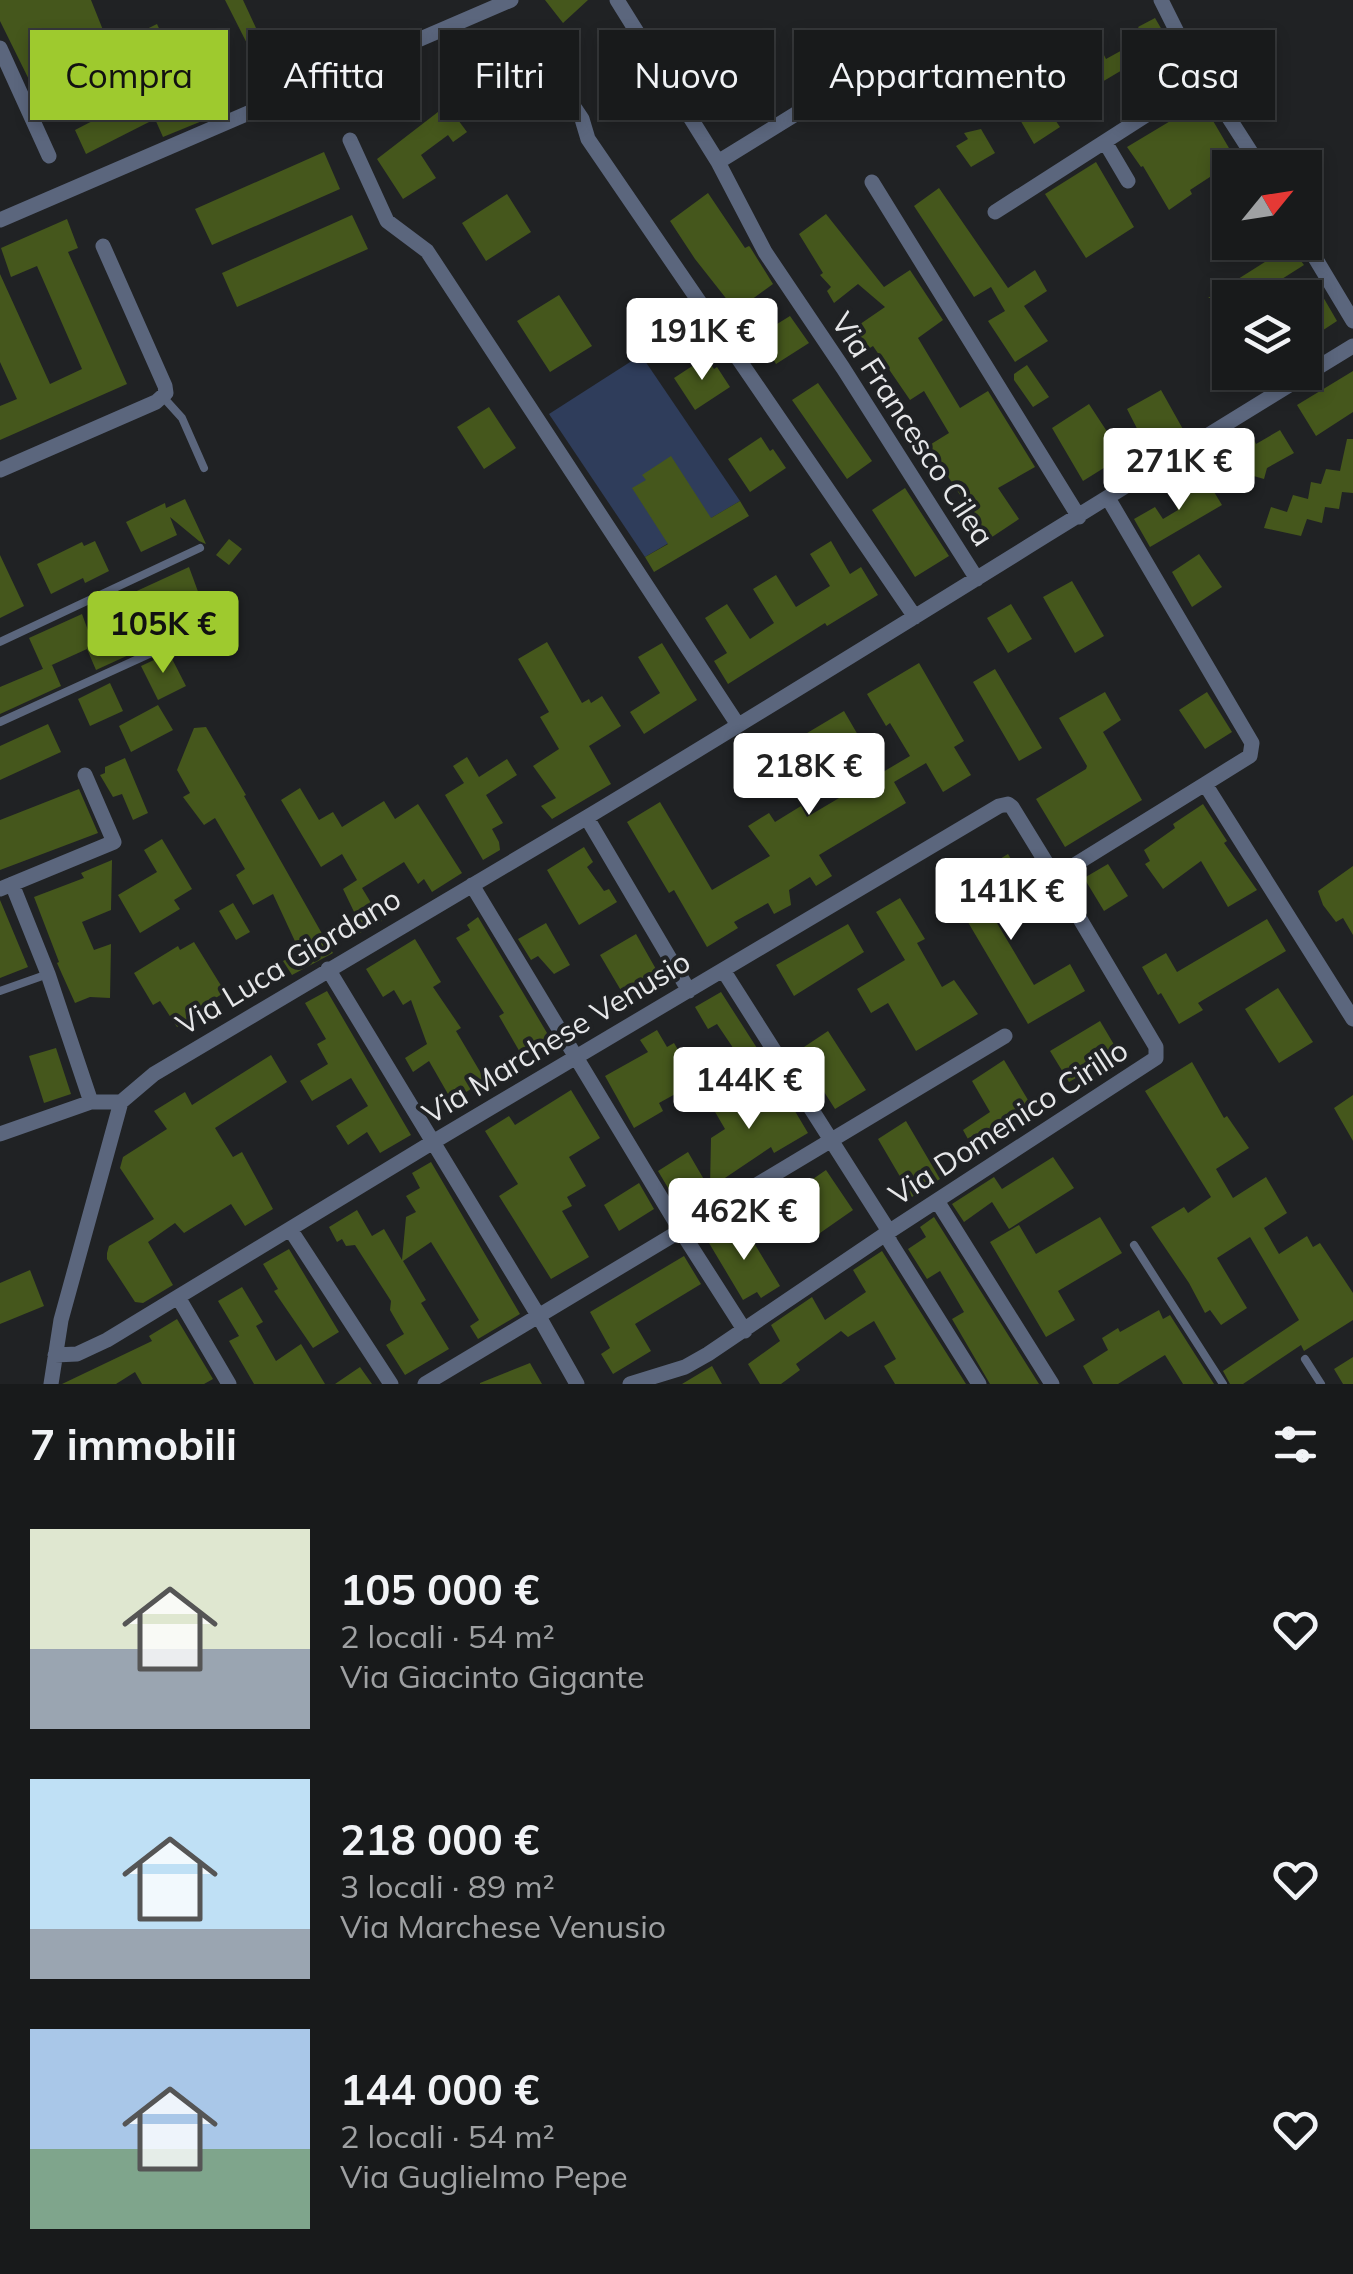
<!DOCTYPE html>
<html lang="it">
<meta charset="utf-8">
<style>
body{margin:0;font-family:Mulish,sans-serif;background:#252728;color:#f1f3f6;height:100vh;display:flex;flex-direction:column;font-size:38px;white-space:nowrap}
*{box-sizing:border-box;margin:0}
p{font-size:32px;color:#9fa1a3}
.icon{flex:none;width:55px;height:55px;fill:none;stroke:currentColor;stroke-width:2;stroke-linecap:round;stroke-linejoin:round}
.map{position:relative;height:1384px;overflow:hidden}
.details{display:flex;flex-direction:column;background:#181a1b;flex:1}
.details>*{flex:none}
.hud{position:absolute;left:30px;top:30px;width:1295px;height:90px;display:flex;gap:20px}
.needle{width:65px;rotate:60deg}
.fabs{position:absolute;left:1212px;top:150px;display:grid;gap:20px}
.fabs a{display:grid;place-items:center;width:110px;height:110px;border-radius:0px;background:#181a1b;box-shadow:0 5px 15px #0003,0 0 0 2px #36383a;font-size:50px}
.price{position:absolute;translate:-50% -85px;padding:0 22px;border-radius:10px;background:#fff;color:#222;font-size:32px;line-height:65px;filter:drop-shadow(0 2px 5px #0008)}
.price::after{content:'';position:absolute;left:50%;top:60px;width:30px;height:22px;margin-left:-15px;background:inherit;clip-path:polygon(0 0,100% 0,50% 100%)}
.price.active{background:#9eca2e;color:#111}
ul{padding:0;list-style:none}
li{display:flex;align-items:center;gap:30px;height:250px;padding:0 30px}
li span{display:grid;place-items:center;flex:none;width:280px;height:200px;border-radius:0px;color:#555}
li>.icon{margin-inline-start:auto}
span .icon{width:120px;height:120px;fill:#fffc;stroke-width:1}
li b{font-size:42px}
h2{display:flex;justify-content:space-between;align-items:center;height:120px;padding:0 30px;font-size:42px}
.pill{padding:0 35px;border-radius:0px;background:#181a1b;box-shadow:0 5px 15px #0003,0 0 0 2px #36383a;font-size:35px;line-height:90px}
.pill.active{background:#9eca2e;color:#111}
.map>svg:first-child{display:block}
.green{fill:#2f3d5b}
.building{fill:#45571c}
.lines{fill:none;stroke-linecap:round;stroke-linejoin:round}
.service{stroke:#5b667d;stroke-width:8}
.minor{stroke:#5b667d;stroke-width:15}
.labels{text-anchor:middle;dominant-baseline:central;stroke-width:8;stroke-linejoin:round;paint-order:stroke}
.street-label{font-size:30px;fill:#e6e7e9;stroke:#202224}
</style>
<div class="map">
<svg width="1353" height="1384" viewBox="0 0 1353 1384">
<rect width="100%" height="100%" fill="#202224"/>
<path class="green" d="M641,355L740,501L645,557L549,414Z"/>
<path class="building" d="M0,0H91L103,30L85,38L111,105L141,88L120,42L157,24L202,121L163,137L155,119L86,154L75,130L102,116L88,91L45,112L0,21Z
M225,0H243L283,86L271,91Z
M545,0H588L563,23Z
M1155,18L1186,71L1157,86L1151,74L1139,82L1129,66L1085,92L1072,72L1103,53L1106,59L1135,43L1132,38L1142,33L1138,27Z
M1034,89L1060,127L1034,144L1011,104Z
M1202,102L1236,160L1190,190L1192,194L1169,210L1143,166L1141,167L1127,147Z
M447,105L467,132L453,142L448,135L421,155L436,178L403,199L377,159Z
M981,129L995,153L971,167L956,146L968,139L964,133Z
M324,152L340,189L212,245L195,209Z
M1096,162L1134,227L1086,258L1045,194Z
M939,188L1008,288L1035,270L1047,291L1024,306L1048,341L1015,362L988,321L1005,311L991,287L974,297L914,206Z
M708,193L745,248L749,246L750,247L773,284L736,311L695,259L670,221Z
M507,194L531,232L486,261L462,223Z
M826,214L884,287L910,270L943,320L918,338L960,408L988,391L1035,467L998,488L1019,519L989,539L928,446L949,433L924,391L910,400L873,346L865,351L850,331L885,307L858,284L834,303L827,291L831,287L820,275L823,273L799,234Z
M352,215L368,249L237,307L222,273Z
M67,219L78,248L68,252L127,384L0,440V406L17,399L0,362V274L50,384L82,369L37,266L11,277L1,248Z
M1290,246L1304,265L1258,294L1254,288L1240,298H1208Z
M1319,290L1337,321L1305,342V298Z
M559,295L592,346L550,372L517,321Z
M790,316L809,343L776,364L759,335Z
M706,357L714,369L717,367L730,387L695,410L674,378Z
M1027,365L1049,397L1033,407L1014,380V374Z
M1353,371V412L1316,436L1297,405Z
M818,383L872,461L847,479L792,400Z
M1161,390L1184,431L1149,452L1127,409Z
M1089,404L1123,456L1083,481L1052,428Z
M489,407L516,448L484,469L457,427Z
M1280,430L1294,453L1267,468L1264,479L1233,470L1228,451L1252,436L1256,444Z
M761,437L770,451L773,449L786,468L750,492L728,459Z
M1347,439H1353V493L1342,492L1339,509L1325,507L1322,523L1307,519L1301,536L1264,528L1271,507L1287,512L1293,495L1308,499L1311,482L1321,484L1326,469L1340,471Z
M671,456L711,518L740,501L749,516L654,572L645,557L668,544L632,488L646,480L642,475Z
M1205,477L1222,505L1150,547L1134,519L1155,507L1163,519L1178,510L1172,497Z
M905,488L949,556L915,577L872,510Z
M185,499L206,544L199,541L170,517L177,535L141,552L126,522L165,503L166,508Z
M229,539L242,549L229,565L216,555Z
M95,541L109,571L85,583L83,578L51,594L37,564L82,542L84,546Z
M831,541L850,574L861,567L878,595L827,626L825,623L728,684L714,661L727,653L705,618L727,604L750,639L774,623L753,589L776,575L796,607L830,586L810,554Z
M1199,554L1222,587L1192,607L1172,572Z
M0,555L24,606L0,618Z
M189,567L200,597L208,600L219,618L200,627L192,626L96,670L87,649L43,669L29,638L82,614L93,644L144,622L128,595Z
M1072,581L1104,636L1075,653L1043,597Z
M1011,604L1032,639L1008,653L987,618Z
M547,642L582,703L589,699L591,703L602,696L621,726L589,746L611,784L552,819L541,806L556,798L533,766L559,749L540,717L549,712L518,659Z
M662,643L697,700L644,734L630,712L660,693L638,657Z
M169,653L186,686L158,700L141,666Z
M919,663L964,741L954,747L971,775L943,792L926,763L894,782L906,803L819,855L832,876L816,886L810,877L789,890L791,905L774,914L768,903L734,922L738,928L707,947L674,890L669,893L627,822L660,802L712,890L770,856L748,826L769,813L775,822L801,806L807,817L910,756L890,723L886,726L867,694Z
M52,665L61,686L0,714V687Z
M995,669L1042,748L1019,761L973,682Z
M110,683L123,711L90,726L78,699Z
M1105,692L1121,720L1103,732L1142,800L1065,847L1036,799L1086,769L1087,766L1059,718Z
M1207,692L1232,732L1205,749L1179,710Z
M158,705L173,730L131,752L119,726Z
M844,711L862,742L805,775L787,745Z
M48,724L61,752L0,780V746Z
M206,727L246,795L244,796L333,953L292,975L283,961L300,952L273,894L253,905L236,875L245,869L215,818L204,825L183,797L190,793L177,770L194,728Z
M467,757L479,777L507,759L517,775L486,795L503,823L492,829L499,842L500,850L483,860L445,795L464,783L453,766Z
M125,758L148,813L133,820L122,794L113,797L100,775L105,773V767Z
M300,788L319,820L333,812L342,827L384,801L395,819L418,804L462,873L432,892L424,879L418,884L404,862L362,888L382,921L355,936L350,921L356,916L343,889L357,880L342,854L321,867L281,800Z
M79,789L98,833L0,870V820Z
M1203,804L1227,841L1224,843L1257,890L1228,907L1201,861L1163,889L1145,864L1150,861L1144,850L1175,828L1173,824Z
M162,839L192,889L174,900L180,909L140,933L118,895L157,872L144,850Z
M584,847L593,862L587,867L604,891L609,889L617,902L579,925L547,870Z
M1008,854L1023,880L985,903L1034,985L1070,964L1085,991L1028,1024L949,890Z
M112,860L111,910L82,922L94,950L111,944L110,998L90,997L75,1003L57,963L59,962L34,897L84,878L81,873Z
M1108,864L1128,896L1104,911L1084,878Z
M1353,866V935L1343,918L1336,922L1323,905L1318,891Z
M900,898L925,939L917,943L942,987L954,980L978,1014L916,1051L888,1003L871,1013L857,989L905,960L876,912Z
M0,900L28,967L0,978Z
M233,903L250,932L236,940L219,911Z
M478,917L550,1038L521,1054L499,1016L504,1013L456,938L470,930L467,925Z
M1267,919L1286,951L1198,1003L1203,1010L1179,1024L1161,993L1158,995L1142,967L1166,953L1177,972Z
M546,923L570,965L554,974L538,956L531,960L518,939Z
M848,924L864,952L794,996L776,965Z
M636,934L661,978L626,999L600,955Z
M415,939L441,982L433,987L461,1028L456,1031L485,1080L452,1101L429,1061L413,1072L405,1058L427,1044L411,1000L403,1005L394,990L383,997L366,969Z
M194,942L225,992L211,1001L213,1005L177,1027L160,1001L153,1005L134,973L178,946L180,950Z
M1278,988L1313,1042L1279,1063L1245,1009Z
M327,991L411,1135L380,1153L367,1132L348,1145L336,1126L368,1106L351,1078L312,1101L300,1081L328,1064L317,1044L326,1039L305,1003Z
M721,992L764,1059L748,1070L717,1024L708,1029L695,1007Z
M1100,1021L1119,1053L1069,1082L1050,1051Z
M657,1030L667,1047L674,1043L697,1082L659,1103L663,1111L634,1128L605,1076L648,1052L640,1040Z
M828,1031L866,1090L835,1109L798,1051Z
M56,1048L71,1094L44,1103L29,1056Z
M271,1055L287,1082L215,1128L233,1157L242,1152L273,1209L245,1226L231,1204L184,1233L175,1223L148,1242L173,1285L143,1303L135,1302L107,1259V1253L109,1246L154,1219L120,1168L123,1157L167,1129L154,1111L185,1092L192,1105Z
M1004,1060L1031,1105L1015,1116L1019,1123L975,1152L963,1130L990,1112L972,1081Z
M1192,1062L1224,1118L1227,1116L1249,1148L1216,1169L1233,1198L1266,1177L1287,1213L1264,1228L1279,1254L1307,1236L1313,1247L1320,1243L1353,1293V1320L1304,1351L1301,1345L1243,1384H1230L1223,1371L1299,1320L1250,1237L1217,1258L1247,1308L1221,1325L1210,1310L1205,1313L1189,1283L1151,1227L1184,1207L1188,1213L1211,1197L1145,1091Z
M730,1083L753,1116L786,1096L808,1133L774,1153L771,1147L710,1188L711,1138L725,1129L707,1098Z
M571,1090L600,1138L569,1157L586,1186L567,1197L572,1206L562,1211L589,1257L551,1279L499,1196L518,1184L485,1131L509,1116L515,1125Z
M1353,1095V1141L1334,1108Z
M906,1121L940,1179L912,1197L878,1139Z
M688,1152L713,1195L683,1213L658,1171Z
M1053,1157L1074,1188L1009,1229L992,1202L964,1222L952,1204L994,1177L1002,1189Z
M431,1162L520,1314L478,1339L470,1326L479,1320L431,1242L403,1261L426,1300L421,1303L449,1349L405,1375L386,1345L404,1334L390,1310L391,1301L355,1245L346,1246L342,1239L337,1242L329,1227L357,1210L372,1236L384,1229L402,1260L406,1217L416,1212L406,1196L420,1188L412,1173Z
M826,1170L853,1210L810,1240L797,1224L790,1229L781,1201Z
M639,1183L654,1209L619,1231L604,1205Z
M934,1217L1039,1384H990L952,1319L964,1312L940,1271L927,1279L908,1249L926,1237L920,1227Z
M1100,1217L1122,1253L1058,1291L1075,1320L1046,1337L990,1242L1019,1225L1036,1254Z
M742,1223L780,1286L761,1298L757,1292L743,1300L709,1243Z
M289,1249L339,1332L313,1348L274,1291L278,1289L263,1264Z
M882,1251L966,1384H895L884,1366L896,1359L874,1321L848,1337L841,1331L796,1364L800,1370L781,1384H760L748,1364L780,1341L771,1325L812,1297L825,1320L866,1292L853,1270Z
M684,1256L701,1284L635,1324L651,1351L613,1374L601,1354L610,1348L590,1312Z
M30,1270L44,1306L0,1324V1283Z
M242,1287L263,1322L256,1326L276,1361L301,1344L325,1384H254L229,1341L239,1336L218,1301Z
M1159,1310L1163,1319L1170,1315L1214,1384H1183L1165,1355L1118,1384H1093L1083,1366L1108,1350L1102,1338L1118,1328L1120,1332Z
M177,1319L213,1379L204,1384H142L135,1372L116,1384H62L152,1341L149,1336Z
M1353,1357V1384H1343L1334,1369Z
M530,1363L542,1384H480V1383Z
M712,1366L722,1384H682Z
M360,1367L372,1384H335Z"/>
<g class="lines">
<path class="service" d="M163,397L182,418L204,468
M0,642L200,548
M0,722L195,633
M0,991L48,974
M1134,1245L1223,1384
M1305,1359L1321,1384"/>
<path class="minor" d="M617,0L718,162L765,252L843,368L977,579
M1161,0L1188,54L1261,168
M0,48L49,156
M547,67L582,119L588,139L915,617
M350,140L387,221L427,251L738,725
M1105,142L1128,181
M718,162L807,107
M872,182L1079,517
M995,212L1204,78
M0,220L511,0
M1305,241L1353,321
M0,470L156,402L166,393L165,386L103,246
M1108,498L1252,743L1250,756L1205,784L1353,1019
M587,818L689,991
M12,884L48,974L91,1102
M472,885L681,1231L745,1331
M0,889L114,842L85,775
M328,969L538,1315L577,1384
M723,970L885,1225L890,1242L979,1384
M0,1134L91,1102H121
M939,1204L1052,1384
M290,1229L391,1384
M178,1297L229,1384
M55,1355L77,1354L107,1340L433,1142L999,806L1008,804L1012,807L1055,877
M51,1384L61,1320L121,1102L154,1074C298,987 444,903 589,816C845,662 1098,502 1353,346
M425,1384L1005,1036
M630,1384L685,1367L708,1354L887,1233L1156,1058V1047L1055,877L1205,784"/>
</g>
<g class="labels">
<g class="street-label">
<text transform="translate(913 429) rotate(57)">Via Francesco Cilea</text>
<text transform="translate(288 961) rotate(-31)">Via Luca Giordano</text>
<text transform="translate(556 1037) rotate(-31)">Via Marchese Venusio</text>
<text transform="translate(1008 1122) rotate(-33)">Via Domenico Cirillo</text>
</g>
</g>
</svg>
<div class="fabs">
<a><svg class="needle" viewBox="-14 -14 28 28"><path d="M0-13l5 13h-10z" fill="#e53935"/><path d="M0 13l5-13h-10z" fill="#9fa1a3"/></svg></a>
<a><svg class="icon" aria-label="layers" viewBox="0 0 24 24"><path d="M12 4l9 5-9 5-9-5zM3 14l9 5 9-5"/></svg></a>
</div>
<b class="price" style="left:702px;top:383px">191K €</b>
<b class="price" style="left:1179px;top:513px">271K €</b>
<b class="price active" style="left:163px;top:676px">105K €</b>
<b class="price" style="left:809px;top:818px">218K €</b>
<b class="price" style="left:1011px;top:943px">141K €</b>
<b class="price" style="left:749px;top:1132px">144K €</b>
<b class="price" style="left:744px;top:1263px">462K €</b>
<div class="hud">
<a class="pill active">Compra</a>
<a class="pill">Affitta</a>
<a class="pill">Filtri</a>
<a class="pill">Nuovo</a>
<a class="pill">Appartamento</a>
<a class="pill">Casa</a>
</div>
</div>
<section class="details">
<h2>7 immobili<svg class="icon" aria-label="filters" viewBox="0 0 24 24"><path d="M4 7h16M4 17h16"/><circle cx="9" cy="7" r="2"/><circle cx="15" cy="17" r="2"/></svg></h2>
<ul>
<li><span style="background:linear-gradient(#dfe7d0 60%,#9aa5b1 0)"><svg class="icon" aria-label="home" viewBox="0 0 24 24"><path d="M3 11l9-7 9 7M6 9v11h12V9"/></svg></span><div><b>105 000 €</b><p>2 locali · 54 m²</p><p>Via Giacinto Gigante</p></div><svg class="icon" aria-label="heart" viewBox="0 0 24 24"><path d="M12 20l-8-8c-3-5 5-10 8-4 3-6 11-1 8 4z"/></svg></li>
<li><span style="background:linear-gradient(#bfe0f5 75%,#9aa5b1 0)"><svg class="icon" aria-label="home" viewBox="0 0 24 24"><path d="M3 11l9-7 9 7M6 9v11h12V9"/></svg></span><div><b>218 000 €</b><p>3 locali · 89 m²</p><p>Via Marchese Venusio</p></div><svg class="icon" aria-label="heart" viewBox="0 0 24 24"><path d="M12 20l-8-8c-3-5 5-10 8-4 3-6 11-1 8 4z"/></svg></li>
<li><span style="background:linear-gradient(#a9c7e8 60%,#7fa58c 0)"><svg class="icon" aria-label="home" viewBox="0 0 24 24"><path d="M3 11l9-7 9 7M6 9v11h12V9"/></svg></span><div><b>144 000 €</b><p>2 locali · 54 m²</p><p>Via Guglielmo Pepe</p></div><svg class="icon" aria-label="heart" viewBox="0 0 24 24"><path d="M12 20l-8-8c-3-5 5-10 8-4 3-6 11-1 8 4z"/></svg></li>
</ul>
</section>
